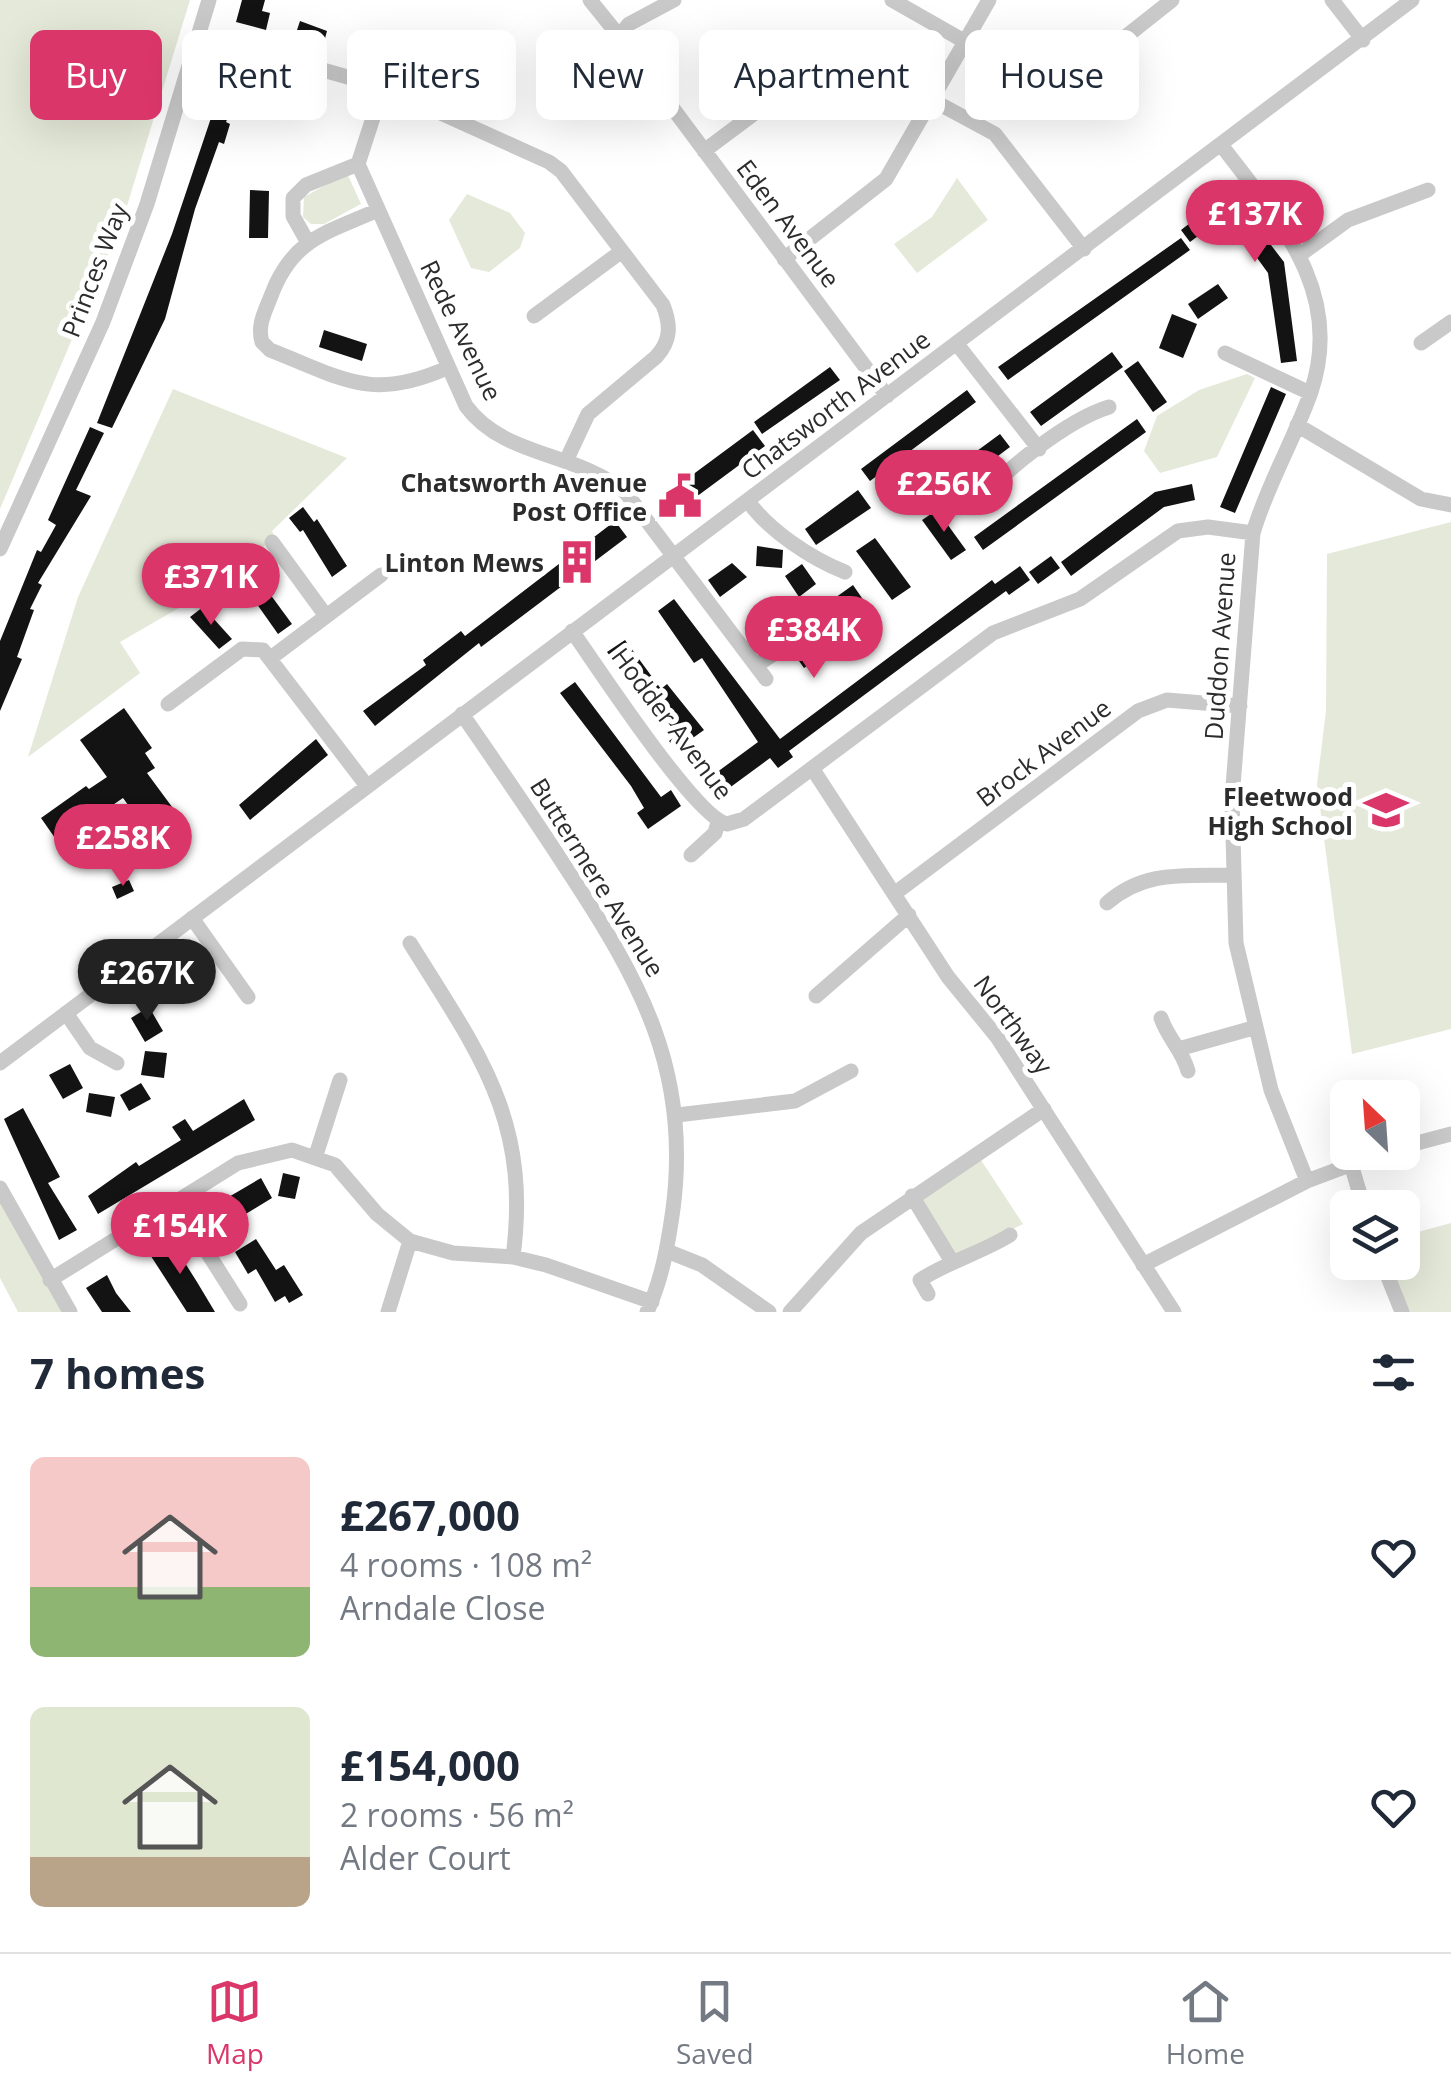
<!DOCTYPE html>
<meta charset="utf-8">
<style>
body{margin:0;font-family:"Open Sans",sans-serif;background:#f2f2f3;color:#1f2937;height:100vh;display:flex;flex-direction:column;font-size:38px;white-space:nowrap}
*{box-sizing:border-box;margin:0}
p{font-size:32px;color:#747a83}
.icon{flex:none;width:55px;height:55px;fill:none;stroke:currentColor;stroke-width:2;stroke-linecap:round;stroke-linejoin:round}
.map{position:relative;height:1312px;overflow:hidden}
.details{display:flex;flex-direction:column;background:#fff;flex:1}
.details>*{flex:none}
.top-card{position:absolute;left:30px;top:30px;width:1392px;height:90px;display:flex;gap:20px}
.needle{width:65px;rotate:335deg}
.fabs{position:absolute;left:1330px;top:1080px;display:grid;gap:20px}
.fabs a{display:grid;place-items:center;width:90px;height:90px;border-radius:15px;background:#fff;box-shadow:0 10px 40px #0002;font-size:50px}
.price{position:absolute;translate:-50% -85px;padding:0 22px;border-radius:35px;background:#da3669;color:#fff;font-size:32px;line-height:65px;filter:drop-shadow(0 2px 5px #0008)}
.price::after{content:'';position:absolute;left:50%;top:60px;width:30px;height:22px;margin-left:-15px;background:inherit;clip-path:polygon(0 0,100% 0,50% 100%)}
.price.active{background:#222;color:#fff}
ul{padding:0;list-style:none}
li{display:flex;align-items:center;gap:30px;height:250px;padding:0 30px}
li span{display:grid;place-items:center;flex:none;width:280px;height:200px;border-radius:15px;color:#555}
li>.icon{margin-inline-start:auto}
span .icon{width:120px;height:120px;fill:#fffc;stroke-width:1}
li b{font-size:42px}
h2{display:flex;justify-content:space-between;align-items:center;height:120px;padding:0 30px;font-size:42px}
.pill{padding:0 35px;border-radius:15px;background:#fff;box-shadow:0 10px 40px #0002;font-size:35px;line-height:90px}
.pill.active{background:#da3669;color:#fff}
.tab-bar{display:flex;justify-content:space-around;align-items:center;height:140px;border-top:2px solid #e0e1e3;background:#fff;font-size:28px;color:#747a83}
.tab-bar a{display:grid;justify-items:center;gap:5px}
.tab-bar .active{color:#da3669}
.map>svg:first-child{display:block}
.green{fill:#e5e9d9}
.building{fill:#131313}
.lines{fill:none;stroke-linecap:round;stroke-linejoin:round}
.minor{stroke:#c9c9c9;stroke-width:15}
.labels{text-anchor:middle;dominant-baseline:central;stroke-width:10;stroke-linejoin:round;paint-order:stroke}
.street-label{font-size:25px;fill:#2c2c2c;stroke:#fff}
.poi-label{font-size:25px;font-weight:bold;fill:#2c2c2c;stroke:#fff;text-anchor:end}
</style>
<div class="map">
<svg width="1451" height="1312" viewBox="0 0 1451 1312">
<rect width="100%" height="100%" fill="#fff"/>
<path class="green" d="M0,0H190L123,219L0,509Z
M347,173L361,204L324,224H311L303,217L304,197Z
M957,178L988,220L917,273L894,244L932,217Z
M467,194L510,213L525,233L520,248L489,272L471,268L449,220Z
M1247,374L1255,378L1217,457L1160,473L1144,451L1157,416L1199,390Z
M173,389L347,458L272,531L275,538L196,598L120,642L140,673L28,757L78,597Z
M1451,522V1029L1352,1054L1317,784L1326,711L1327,554Z
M977,1154L1023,1224L951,1260L912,1196Z
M0,1188L70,1312H18L0,1278Z
M1451,1223V1312H1402L1382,1263L1402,1262L1403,1236Z"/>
<path class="building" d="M242,0H265L262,11L270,13L266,30L236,22Z
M300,21L327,31L323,46L295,36Z
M232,68L247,73L226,122L230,124L224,144L219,142L195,209L165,319L112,428L97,423L172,234L215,106L210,105L215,91L223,72L230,74Z
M250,190L269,191L268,238H249Z
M1230,192L1284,262L1297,361L1281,363L1268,273L1226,215L1190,242L1181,230Z
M1181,238L1190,250L1008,380L998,367Z
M1218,284L1228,298L1198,319L1188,304Z
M1172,314L1197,324L1183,358L1159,348Z
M324,330L367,344L362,361L319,347Z
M1112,352L1123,367L1041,426L1030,412Z
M1138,361L1167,402L1153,412L1124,371Z
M830,367L840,380L762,434L754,422Z
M1271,387L1286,394L1235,513L1220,507Z
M967,390L976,402L870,481L861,469Z
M1137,419L1146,432L983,550L974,537Z
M90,427L104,433L76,490L91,496L38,583L42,585L30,609L34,610L17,657L22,659L0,711V641L37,550L41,552L56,525L48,520Z
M753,430L765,446L669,517L657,501Z
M1000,434L1010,447L930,507L920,493Z
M1192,484L1195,500L1164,507L1071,576L1061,562L1155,492Z
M858,490L871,508L816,545L805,529Z
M303,507L314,522L317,519L347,566L332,577L303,530L300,532L289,518Z
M937,510L966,550L951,560L922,520Z
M615,521L627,537L481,647L479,643L375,726L363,711L426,665L423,660L461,631L465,636Z
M875,538L911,587L892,600L856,551Z
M757,546L783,550L782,568L756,566Z
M1051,556L1060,568L1038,584L1029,572Z
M732,563L747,577L720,597L708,580Z
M802,564L816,584L799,597L785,576Z
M1020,566L1030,580L1009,595L1006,591L918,655L789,751L793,757L778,768L770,758L717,797L705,781L758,742L702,658L694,663L658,611L674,599L780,739L992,580L995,584Z
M253,571L292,624L278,634L240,580Z
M853,585L864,601L833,623L821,608Z
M203,607L232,639L219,649L190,617Z
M803,628L822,655L804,668L785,641Z
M625,640L661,689L667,684L704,730L676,750L669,741L677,735L647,693L641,697L607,652Z
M575,682L661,797L671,790L681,806L648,829L637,813L644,808L631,786L560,693Z
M124,708L152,748L145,753L155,768L147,773L178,815L150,835L123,798L104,811L107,815L62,848L41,818L86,786L89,789L107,777L80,740Z
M316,739L328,755L250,820L239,805Z
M129,880L134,891L117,899L112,887Z
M149,1007L163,1031L145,1042L131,1018Z
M145,1051L167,1053L164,1078L141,1075Z
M70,1064L83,1088L63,1099L49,1075Z
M141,1083L151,1099L129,1111L120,1095Z
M89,1093L115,1097L111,1117L86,1112Z
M244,1099L255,1120L98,1214L88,1196L136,1162L139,1166L181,1140L172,1127L185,1119L193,1131Z
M23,1108L60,1177L48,1183L77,1230L59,1240L4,1119Z
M283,1173L300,1177L295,1199L278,1196Z
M261,1178L272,1198L216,1232L203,1212Z
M168,1236L197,1282L215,1312H187L147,1250Z
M256,1239L276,1270L284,1265L303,1295L289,1303L285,1296L275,1302L256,1269L248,1274L235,1252Z
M107,1275L116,1293L131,1312H102L86,1288Z"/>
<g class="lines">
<path class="minor" d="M590,0L619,36
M674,0L629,24L619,36L887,396
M892,0L964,41
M1332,0L1363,40
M199,35L383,87L549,162L561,171L663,305C671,325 671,341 656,357L588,414L566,461
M1095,61L1172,0
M383,87L358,164L466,406C504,458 579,452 626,493L766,679
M932,100L995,134L1084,249
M1222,146C1279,221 1345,292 1311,392C1294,440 1268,483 1253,533L1232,799L1236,943L1271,1090L1307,1181
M704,151L799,80
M378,210C326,233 292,239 271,296C265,312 257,325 262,342L270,350C342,378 371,402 447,368
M307,241L293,216V198L306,185L358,164
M1301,254L1348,220L1428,190
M784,259L886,179L989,0
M534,316L622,251
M1421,343L1451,322
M957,344L1039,449
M1225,353L1310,393
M1297,425L1421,499L1451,505
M748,501C769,531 812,559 845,572
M977,506C999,472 1070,419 1109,407
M272,542L326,616
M0,549L103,322L147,204L209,0
M572,631C597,666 695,817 727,824L744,819L993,633L1080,599L1178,531L1208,527L1253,533
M272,657L381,575
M757,665L775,653
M168,704L242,649L263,650L367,786
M462,714C498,766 534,818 568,871C641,982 691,1072 673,1209C668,1245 662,1279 647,1312
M812,768L948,977L997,1037L1174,1312
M691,855L715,833L718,822
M894,894L1138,711L1167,700L1240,706
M1107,903C1144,870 1184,876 1232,875
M192,918L248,997
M410,943C479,1054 531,1119 513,1257
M816,996L909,915
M66,1013L90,1048L117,1063
M1161,1018C1168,1039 1182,1049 1188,1071
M1182,1048L1253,1028
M0,1063L1412,0
M677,1115L795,1101L851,1071
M1402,1147L1451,1134
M316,1155L340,1080
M1351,1164L1364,1208
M0,1188L70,1312
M912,1196L951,1260
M176,1203L240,1304
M667,1251L702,1265L769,1312
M1382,1262L1402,1312
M1143,1265L1307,1181L1384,1152
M50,1280L238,1163L292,1150L335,1165L377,1214L410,1241L453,1253L513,1257L546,1265L652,1302
M928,1294L920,1280C949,1261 981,1253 1010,1235
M388,1312L410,1241
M790,1312L861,1233L1044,1109"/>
</g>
<defs>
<g id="civic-bare" transform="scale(3.45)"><path d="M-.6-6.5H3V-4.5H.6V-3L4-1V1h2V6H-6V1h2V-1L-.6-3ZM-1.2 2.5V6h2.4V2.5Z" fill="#da3669" stroke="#fff" stroke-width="2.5" paint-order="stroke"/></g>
<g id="building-bare" transform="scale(3.45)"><path d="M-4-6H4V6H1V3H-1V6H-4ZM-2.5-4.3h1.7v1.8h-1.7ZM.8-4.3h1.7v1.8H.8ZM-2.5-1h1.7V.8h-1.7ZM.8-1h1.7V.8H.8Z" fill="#da3669" stroke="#fff" stroke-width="2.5" paint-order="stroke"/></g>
<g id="school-bare" transform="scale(3.45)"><path d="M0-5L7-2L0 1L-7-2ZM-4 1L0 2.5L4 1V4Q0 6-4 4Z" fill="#da3669" stroke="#fff" stroke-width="2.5" paint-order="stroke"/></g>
</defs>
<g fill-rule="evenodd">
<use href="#civic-bare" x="680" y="496"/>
<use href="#building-bare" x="577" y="562"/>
<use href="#school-bare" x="1386" y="810"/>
</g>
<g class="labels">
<g class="street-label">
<text transform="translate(789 223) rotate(53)">Eden Avenue</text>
<text transform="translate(94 270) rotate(-69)">Princes Way</text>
<text transform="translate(462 330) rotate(64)">Rede Avenue</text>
<text transform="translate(835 404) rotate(-37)">Chatsworth Avenue</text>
<text transform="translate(1219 646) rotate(-86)">Duddon Avenue</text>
<text transform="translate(673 723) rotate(53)">Hodder Avenue</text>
<text transform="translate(1043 752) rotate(-37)">Brock Avenue</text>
<text transform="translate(598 877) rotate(58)">Buttermere Avenue</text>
<text transform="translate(1014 1024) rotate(54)">Northway</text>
</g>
<g class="poi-label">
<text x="647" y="482">Chatsworth Avenue<tspan x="647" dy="29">Post Office</tspan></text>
<text x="544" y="562">Linton Mews</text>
<text x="1353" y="796">Fleetwood<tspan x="1353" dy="29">High School</tspan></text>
</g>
</g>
</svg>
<div class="fabs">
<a><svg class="needle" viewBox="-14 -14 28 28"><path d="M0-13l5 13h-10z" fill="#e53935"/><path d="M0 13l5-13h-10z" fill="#747a83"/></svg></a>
<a><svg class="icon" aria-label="layers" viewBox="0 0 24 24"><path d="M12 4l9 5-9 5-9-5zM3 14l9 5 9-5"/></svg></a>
</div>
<b class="price" style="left:1255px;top:265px">£137K</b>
<b class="price" style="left:944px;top:535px">£256K</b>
<b class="price" style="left:211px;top:628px">£371K</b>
<b class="price" style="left:814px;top:681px">£384K</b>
<b class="price" style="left:123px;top:889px">£258K</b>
<b class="price active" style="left:147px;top:1024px">£267K</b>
<b class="price" style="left:180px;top:1277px">£154K</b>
<div class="top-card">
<a class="pill active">Buy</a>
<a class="pill">Rent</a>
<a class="pill">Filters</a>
<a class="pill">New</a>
<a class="pill">Apartment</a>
<a class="pill">House</a>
</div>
</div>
<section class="details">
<h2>7 homes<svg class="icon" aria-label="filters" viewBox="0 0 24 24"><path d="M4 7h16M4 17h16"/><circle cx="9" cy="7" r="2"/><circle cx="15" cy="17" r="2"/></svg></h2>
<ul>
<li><span style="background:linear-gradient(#f6c9c9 65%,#8fb573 0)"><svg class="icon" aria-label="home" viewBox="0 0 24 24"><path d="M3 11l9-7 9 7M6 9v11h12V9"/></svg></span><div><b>£267,000</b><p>4 rooms · 108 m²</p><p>Arndale Close</p></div><svg class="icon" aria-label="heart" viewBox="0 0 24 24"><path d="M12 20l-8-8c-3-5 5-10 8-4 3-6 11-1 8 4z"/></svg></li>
<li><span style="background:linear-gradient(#dfe7d0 75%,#b9a48a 0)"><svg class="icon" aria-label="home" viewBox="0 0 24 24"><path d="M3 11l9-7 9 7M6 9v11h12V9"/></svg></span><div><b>£154,000</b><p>2 rooms · 56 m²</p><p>Alder Court</p></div><svg class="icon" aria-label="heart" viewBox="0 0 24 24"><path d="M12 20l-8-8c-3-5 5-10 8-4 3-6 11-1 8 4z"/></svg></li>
</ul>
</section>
<nav class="tab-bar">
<a class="active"><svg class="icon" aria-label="map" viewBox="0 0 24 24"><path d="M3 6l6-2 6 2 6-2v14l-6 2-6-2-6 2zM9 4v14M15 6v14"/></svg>Map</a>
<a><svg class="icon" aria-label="saved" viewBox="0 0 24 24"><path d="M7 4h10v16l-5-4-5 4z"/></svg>Saved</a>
<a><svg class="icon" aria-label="home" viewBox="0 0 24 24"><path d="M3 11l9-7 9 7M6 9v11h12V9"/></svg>Home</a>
</nav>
